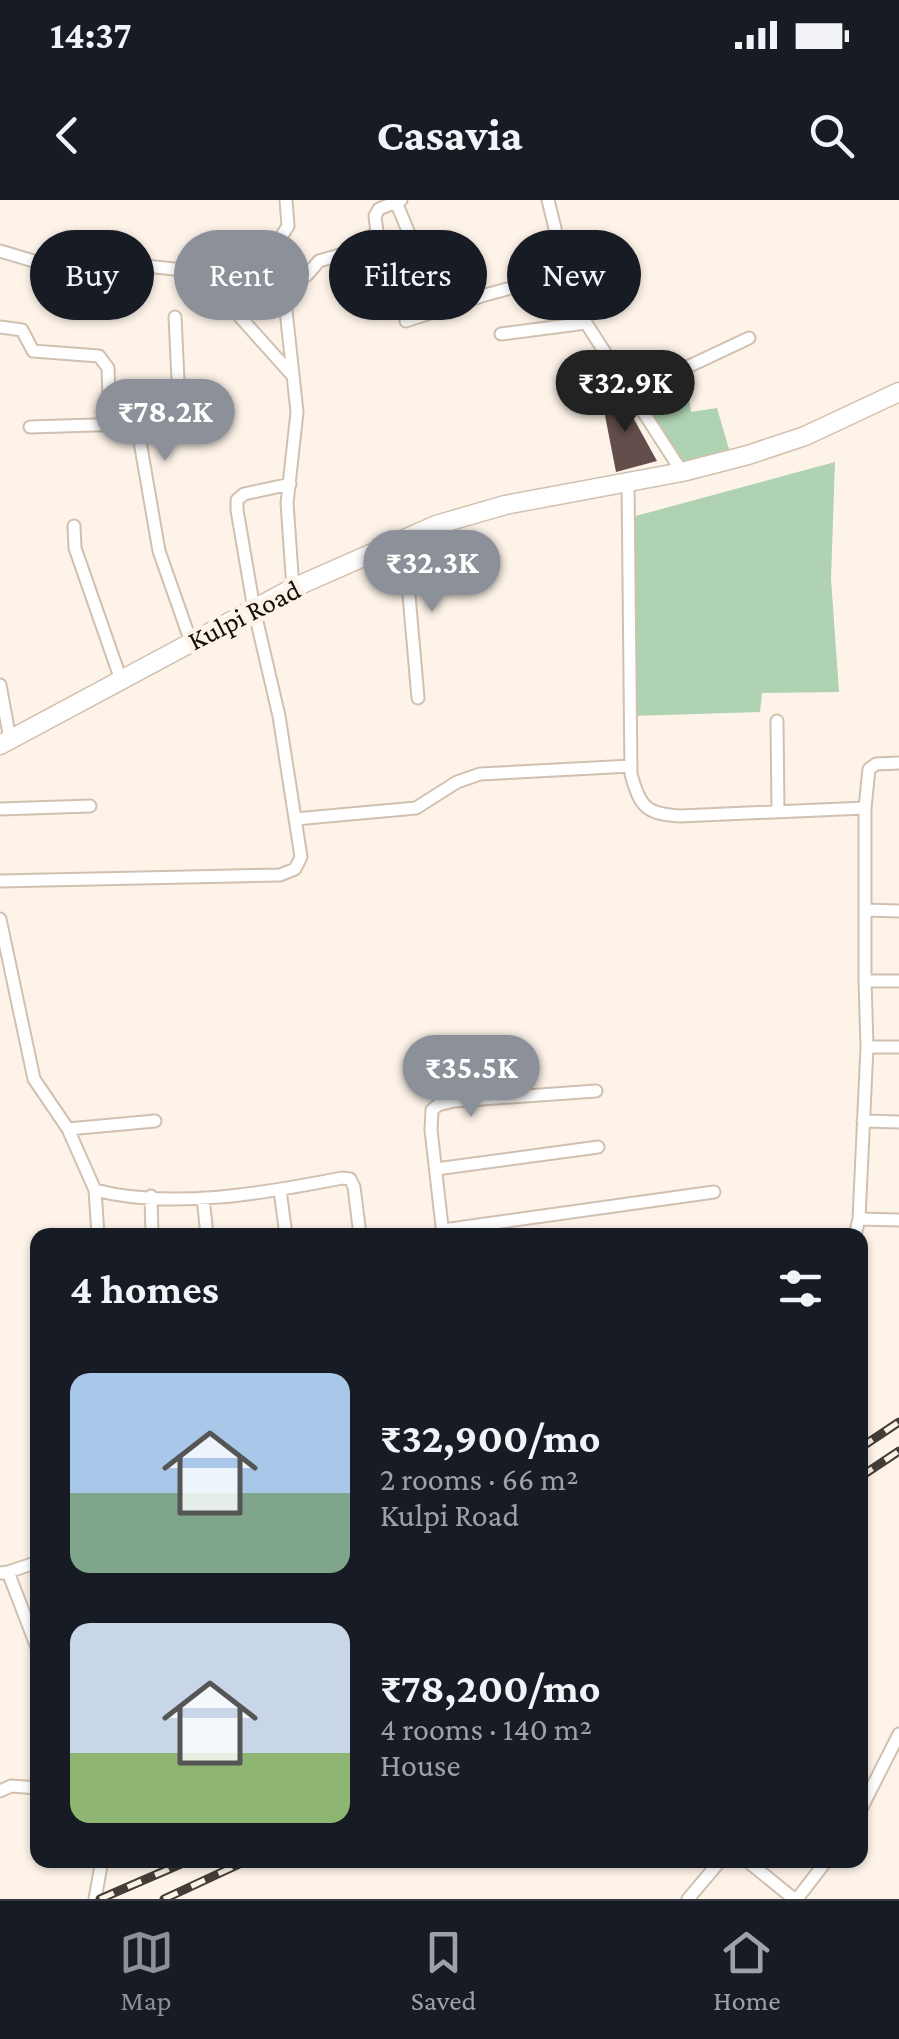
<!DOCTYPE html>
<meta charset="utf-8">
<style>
body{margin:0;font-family:"Crimson Pro",serif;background:#20242c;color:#f1f3f6;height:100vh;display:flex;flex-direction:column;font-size:38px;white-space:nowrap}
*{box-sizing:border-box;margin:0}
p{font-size:32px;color:#9ea1a6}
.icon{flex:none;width:55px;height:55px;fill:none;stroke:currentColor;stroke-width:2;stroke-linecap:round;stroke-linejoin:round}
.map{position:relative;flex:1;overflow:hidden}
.side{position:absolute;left:30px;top:1028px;width:838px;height:640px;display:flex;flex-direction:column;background:#171b24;border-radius:20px;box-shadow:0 2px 8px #0004}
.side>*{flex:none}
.banner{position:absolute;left:30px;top:30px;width:840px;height:90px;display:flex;gap:20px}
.price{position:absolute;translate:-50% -85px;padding:0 22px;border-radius:35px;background:#8c9099;color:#fff;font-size:32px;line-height:65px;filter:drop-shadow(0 2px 5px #0008)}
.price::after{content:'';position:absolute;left:50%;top:60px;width:30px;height:22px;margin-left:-15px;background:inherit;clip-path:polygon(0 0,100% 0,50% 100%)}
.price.active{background:#222;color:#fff}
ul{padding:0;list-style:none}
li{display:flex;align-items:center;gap:30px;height:250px;padding:0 40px}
li span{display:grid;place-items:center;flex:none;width:280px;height:200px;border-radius:20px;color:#555}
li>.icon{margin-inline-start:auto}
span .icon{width:120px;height:120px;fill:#fffc;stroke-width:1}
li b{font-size:42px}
h2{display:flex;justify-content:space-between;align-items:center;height:120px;padding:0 40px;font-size:42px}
.pill{padding:0 35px;border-radius:45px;background:#171b24;box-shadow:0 2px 8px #0004;font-size:35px;line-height:90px}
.pill.active{background:#8c9099;color:#fff}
.status{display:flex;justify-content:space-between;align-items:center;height:70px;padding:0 50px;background:#171b24;direction:ltr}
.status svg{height:28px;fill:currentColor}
header{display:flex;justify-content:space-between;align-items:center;height:130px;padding:0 40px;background:#171b24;font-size:45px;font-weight:700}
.tab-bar{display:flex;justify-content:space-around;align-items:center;height:140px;border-top:2px solid #363941;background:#171b24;font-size:28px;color:#9ea1a6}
.tab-bar a{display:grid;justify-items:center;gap:5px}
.tab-bar .active{color:#8c9099}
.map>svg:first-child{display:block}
.green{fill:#aed2b2}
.building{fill:#634e4b}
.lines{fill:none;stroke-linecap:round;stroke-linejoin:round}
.street-casing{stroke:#d1c0b0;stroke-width:15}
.primary-casing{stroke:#d1c0b0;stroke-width:21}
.street{stroke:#fff;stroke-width:11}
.primary{stroke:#fff;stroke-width:18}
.rail-casing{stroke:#443d36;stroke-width:9}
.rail{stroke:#fdf3e9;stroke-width:5;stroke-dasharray:15;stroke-linecap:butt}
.labels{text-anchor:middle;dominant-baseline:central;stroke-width:10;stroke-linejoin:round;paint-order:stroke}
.street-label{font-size:28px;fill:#140e08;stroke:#fdf3e9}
</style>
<div class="status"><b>14:37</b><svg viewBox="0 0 49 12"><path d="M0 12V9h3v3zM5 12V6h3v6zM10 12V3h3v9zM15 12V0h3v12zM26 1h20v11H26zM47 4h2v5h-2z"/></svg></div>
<header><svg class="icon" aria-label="back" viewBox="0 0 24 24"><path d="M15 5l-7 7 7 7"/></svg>Casavia<svg class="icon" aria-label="search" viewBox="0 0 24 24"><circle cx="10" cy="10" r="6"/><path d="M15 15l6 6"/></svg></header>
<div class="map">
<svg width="899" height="1699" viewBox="0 0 899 1699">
<rect width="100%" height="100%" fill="#fdf3e9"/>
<path class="green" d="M688,191L691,212L717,208L731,256L696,265L677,260L649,209Z
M835,262L831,379L839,492L762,493L760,512L632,516V317Z"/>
<path class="building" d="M619,192L657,261L616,272L601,195Z"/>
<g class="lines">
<g class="street-casing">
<path id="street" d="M286,0L288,26L281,37L279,46L297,212L287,303L293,388
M548,0L566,73L586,123L682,272
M396,2L420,60
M0,51L47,65L88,60L194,71L207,80L293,176
M284,80L307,75L319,61L350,52L377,32L375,16L379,9L401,0
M406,121L485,95L566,73
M0,127L22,130L33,151L99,156L108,168L110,224
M501,134L586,123
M630,194L749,138
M133,225L162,222L174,213L178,180L175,117
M30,227L126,224L138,230L159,351L191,442
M628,282L631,574C640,607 646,614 680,616L865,608
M74,326L75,348L121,480
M396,341L409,395L418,498
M0,485L10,539
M777,521L778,612
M899,563L876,564L869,569L865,608V781H899
M0,609L90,606
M295,619L416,608L457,582L480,574L631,566
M0,681L280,675L295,669L301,657L279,516L254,409L237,310V300L244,294L290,284
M865,710L899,711
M0,719L34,879L68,929L95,990C171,1010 266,993 342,978L350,979L354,987L360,1035
M867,847H899
M863,921L899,922
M68,929L155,921
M436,969L598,947
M95,990L98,1035
M280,990L286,1035
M151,996L152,1035
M203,998L207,1035
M859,1019L899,1020
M443,1030L714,992
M443,1035L431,930L432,910L438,905L454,901L596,891
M855,1035L859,1019L867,847L865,781
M8,1372L38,1362
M0,1373L8,1372L38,1450
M0,1591L11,1586L38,1588
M860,1611L899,1534
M746,1660L794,1699
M95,1699L102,1660
M688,1699L721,1660
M797,1699L827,1660"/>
</g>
<g class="primary-casing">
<path id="primary" d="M0,545L293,388L436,325L505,305L682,272L748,255L805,236L899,192"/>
</g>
<use href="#street" class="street"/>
<use href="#primary" class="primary"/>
<g class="rail-casing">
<path id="rail" d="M860,1248L899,1222
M860,1277L899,1251
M100,1699L190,1660
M164,1699L248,1660"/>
</g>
<use href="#rail" class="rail"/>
</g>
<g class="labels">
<g class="street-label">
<text transform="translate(244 415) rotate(-27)">Kulpi Road</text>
</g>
</g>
</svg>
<b class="price active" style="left:625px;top:235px">₹32.9K</b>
<b class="price" style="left:165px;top:264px">₹78.2K</b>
<b class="price" style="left:432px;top:415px">₹32.3K</b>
<b class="price" style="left:471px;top:920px">₹35.5K</b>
<div class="banner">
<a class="pill">Buy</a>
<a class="pill active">Rent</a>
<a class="pill">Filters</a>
<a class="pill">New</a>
</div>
<section class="side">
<h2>4 homes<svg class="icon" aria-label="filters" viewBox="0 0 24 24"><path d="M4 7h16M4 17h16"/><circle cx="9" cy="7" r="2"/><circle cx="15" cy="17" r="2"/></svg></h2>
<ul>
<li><span style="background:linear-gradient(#a9c7e8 60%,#7fa58c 0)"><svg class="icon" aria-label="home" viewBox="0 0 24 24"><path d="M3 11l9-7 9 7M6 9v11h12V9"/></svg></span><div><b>₹32,900/mo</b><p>2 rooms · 66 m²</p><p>Kulpi Road</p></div></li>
<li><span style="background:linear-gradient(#c9d6e8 65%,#8fb573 0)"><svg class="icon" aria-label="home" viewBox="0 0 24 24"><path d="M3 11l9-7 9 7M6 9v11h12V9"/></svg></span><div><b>₹78,200/mo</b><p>4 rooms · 140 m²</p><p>House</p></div></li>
</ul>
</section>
</div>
<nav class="tab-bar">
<a class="active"><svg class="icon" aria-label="map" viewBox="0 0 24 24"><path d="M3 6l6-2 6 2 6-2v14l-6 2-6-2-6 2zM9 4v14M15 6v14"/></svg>Map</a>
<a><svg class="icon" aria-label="saved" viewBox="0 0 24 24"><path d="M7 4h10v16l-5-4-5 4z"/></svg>Saved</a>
<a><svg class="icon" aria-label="home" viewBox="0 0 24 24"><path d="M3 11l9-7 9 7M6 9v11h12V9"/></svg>Home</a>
</nav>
